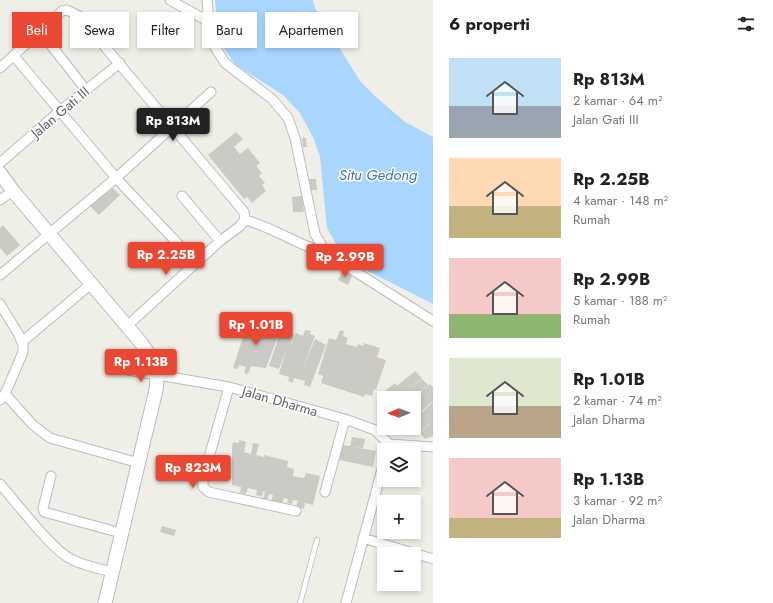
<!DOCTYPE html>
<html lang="id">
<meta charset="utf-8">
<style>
body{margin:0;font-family:Jost,sans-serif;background:#f2f2f2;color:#222;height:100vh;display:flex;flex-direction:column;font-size:15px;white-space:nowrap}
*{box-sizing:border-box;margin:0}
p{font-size:13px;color:#767676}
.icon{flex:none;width:22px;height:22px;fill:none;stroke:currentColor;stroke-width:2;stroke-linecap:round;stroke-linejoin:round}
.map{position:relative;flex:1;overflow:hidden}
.drawer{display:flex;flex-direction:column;background:#fff;width:340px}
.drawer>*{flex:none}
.guide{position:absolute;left:12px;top:12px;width:361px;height:36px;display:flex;gap:8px}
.needle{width:26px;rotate:269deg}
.tools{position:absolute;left:377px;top:391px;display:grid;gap:8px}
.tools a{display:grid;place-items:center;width:44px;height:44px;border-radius:0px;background:#fff;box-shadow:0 2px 6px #0003;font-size:20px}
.price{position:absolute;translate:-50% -34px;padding:0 9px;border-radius:4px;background:#eb4833;color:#fff;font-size:13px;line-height:26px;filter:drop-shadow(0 1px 2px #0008)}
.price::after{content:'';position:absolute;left:50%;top:24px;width:12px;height:9px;margin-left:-6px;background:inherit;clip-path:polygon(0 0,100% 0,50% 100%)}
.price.on{background:#222;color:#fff}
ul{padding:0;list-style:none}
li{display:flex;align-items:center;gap:12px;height:100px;padding:0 16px}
li span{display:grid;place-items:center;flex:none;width:112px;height:80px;border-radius:0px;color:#555}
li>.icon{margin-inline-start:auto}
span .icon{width:48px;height:48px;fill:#fffc;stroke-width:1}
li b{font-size:17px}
h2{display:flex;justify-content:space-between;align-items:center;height:48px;padding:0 16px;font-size:17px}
.pill{padding:0 14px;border-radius:0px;background:#fff;box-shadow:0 2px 6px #0003;font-size:14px;line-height:36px}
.pill.on{background:#eb4833;color:#fff}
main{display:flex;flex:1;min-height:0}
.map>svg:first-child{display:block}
.water{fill:#a8d6ff}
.building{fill:#cccac4}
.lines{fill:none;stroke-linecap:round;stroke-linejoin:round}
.lane-casing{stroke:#b9bcc0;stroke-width:6}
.street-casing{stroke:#b9bcc0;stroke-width:11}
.secondary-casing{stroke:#b8bbc0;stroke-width:15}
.lane{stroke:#fff;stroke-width:4.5}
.street{stroke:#fff;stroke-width:9}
.secondary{stroke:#fff;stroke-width:13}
.labels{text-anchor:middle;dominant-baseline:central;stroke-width:3;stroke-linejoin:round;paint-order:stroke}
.street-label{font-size:14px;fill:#5e6267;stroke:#fff}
.water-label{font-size:15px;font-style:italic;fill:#4275b3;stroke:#fff}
</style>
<main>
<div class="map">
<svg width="433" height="603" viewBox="0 0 433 603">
<rect width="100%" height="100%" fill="#f0efe7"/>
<path class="water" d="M215,0H313L315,8L360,81L376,97L405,122L433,137V304L364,269L348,257L336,244L327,228L320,157L314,139L300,113L283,95L236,65L225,50L218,33Z"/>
<path class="building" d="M236,132L243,139L234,147L240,154L248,148L260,163L256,166L262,173L259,176L265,183L262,185L266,191L252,203L247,197L244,199L208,155Z
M302,138H306L307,147H303Z
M309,179H316L317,190H310Z
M113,188L120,195L99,215L90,206L105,191L107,193Z
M302,196L304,212H293L292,197Z
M3,225L20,245L7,256L0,248V228Z
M343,271L352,276L348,285L338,280Z
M254,319L266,323L262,336L266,325L271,327L272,324L277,326L272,338L277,339L266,368L251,366L248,374L244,373L246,367L239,365L238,369L233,368L248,322L253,324Z
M284,322L289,324L287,332L294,335L292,342H289L292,343L296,333L303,336L305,330L311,331L310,334L315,336L302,371L315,339L326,345L310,387L304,385L305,381L294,378L293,383L288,381L289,377L279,374L286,350L279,369L269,366L278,339L275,338L278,329L281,330Z
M340,330L344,331L343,336L348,338L346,344L357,347L358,344L363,346L364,343L380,348L377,357L386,360L376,390L374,389L372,396L365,394L364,397L321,383L323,376L318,374L329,338L336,340Z
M415,371L422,378L410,388L422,379L428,385L420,392L430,384L433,387V401L414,418V398H385L389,395L385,391L395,383L405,395L397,386Z
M433,402V421L420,432L414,425V419Z
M433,421V436L425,439L420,433Z
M352,437L365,439L363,448L354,447L376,451L373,467L339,460L342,445L350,446Z
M239,440L246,442L244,452L251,454L253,443L259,444L256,455L264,457V455L288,461L287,467L294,469L293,476L304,478L306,473L320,476L313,505L305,503L304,509L296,507L298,501L293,500L292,504L287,503L288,499L284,498L282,504L271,501L273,495L269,494L267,500L263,499L265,492L263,491L262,497L256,495L257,490L248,488L246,494L240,493L241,487L232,485V447L233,442L239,443Z
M162,526L176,530L174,536L160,532Z"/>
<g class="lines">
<g class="lane-casing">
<path id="lane" d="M300,603L317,540"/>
</g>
<g class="street-casing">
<path id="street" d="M170,0L209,22
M207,0L209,22L215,47L225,63L272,99L288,118L295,138L315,234L326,253L433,321
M40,31L86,90
M14,56L116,178L196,263
M0,68L62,11L67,10L79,16L244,212L245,220L239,227L220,241L127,326
M0,163L61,110L120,63
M182,196L220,241
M0,200L13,191
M245,220C273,227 297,245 326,253
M0,275L116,178L211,92
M0,304L19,335L23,345V352L5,394L0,400
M22,342L91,284
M128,370L229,387L345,419L375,430L389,444
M229,387L203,478V487L209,492L296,511
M5,394L33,425L50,438L139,463
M389,444L433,447
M51,476L43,508L44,512L121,533
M0,484C16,502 52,550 71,559C84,566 99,569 113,572
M325,492L345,419
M363,538L433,559
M346,603L384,462"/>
</g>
<g class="secondary-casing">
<path id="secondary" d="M0,173L13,191L142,344C153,359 159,371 156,390L105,603"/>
</g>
<use href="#lane" class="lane"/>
<use href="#street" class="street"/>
<use href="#secondary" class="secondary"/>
</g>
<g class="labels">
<g class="street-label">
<text transform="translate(60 112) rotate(-40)">Jalan Gati III</text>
<text transform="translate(280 401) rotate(16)">Jalan Dharma</text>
</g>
<g class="water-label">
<text x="378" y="175">Situ Gedong</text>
</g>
</g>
</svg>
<div class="tools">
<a><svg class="needle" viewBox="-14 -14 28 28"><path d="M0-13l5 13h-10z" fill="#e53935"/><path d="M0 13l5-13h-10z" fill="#767676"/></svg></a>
<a><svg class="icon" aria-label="layers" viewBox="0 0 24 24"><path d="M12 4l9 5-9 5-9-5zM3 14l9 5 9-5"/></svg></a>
<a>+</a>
<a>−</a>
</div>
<b class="price on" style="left:173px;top:142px">Rp 813M</b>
<b class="price" style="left:166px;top:276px">Rp 2.25B</b>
<b class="price" style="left:345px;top:278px">Rp 2.99B</b>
<b class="price" style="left:256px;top:346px">Rp 1.01B</b>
<b class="price" style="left:141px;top:383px">Rp 1.13B</b>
<b class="price" style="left:193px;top:489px">Rp 823M</b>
<div class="guide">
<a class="pill on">Beli</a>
<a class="pill">Sewa</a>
<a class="pill">Filter</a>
<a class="pill">Baru</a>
<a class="pill">Apartemen</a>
</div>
</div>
<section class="drawer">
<h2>6 properti<svg class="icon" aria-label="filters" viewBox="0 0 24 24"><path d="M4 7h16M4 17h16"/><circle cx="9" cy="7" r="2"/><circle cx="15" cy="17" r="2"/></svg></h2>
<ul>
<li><span style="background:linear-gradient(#bfe0f5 60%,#9aa5b1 0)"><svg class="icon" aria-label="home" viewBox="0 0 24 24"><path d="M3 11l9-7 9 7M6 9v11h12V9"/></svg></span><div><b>Rp 813M</b><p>2 kamar · 64 m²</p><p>Jalan Gati III</p></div></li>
<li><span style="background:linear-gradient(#ffd9b3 60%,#c2b280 0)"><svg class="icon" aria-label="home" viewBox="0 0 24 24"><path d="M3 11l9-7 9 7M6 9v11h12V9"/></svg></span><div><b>Rp 2.25B</b><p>4 kamar · 148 m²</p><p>Rumah</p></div></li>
<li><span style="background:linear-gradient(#f6c9c9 70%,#8fb573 0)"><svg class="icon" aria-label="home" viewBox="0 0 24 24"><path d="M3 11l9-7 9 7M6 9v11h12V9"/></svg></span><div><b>Rp 2.99B</b><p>5 kamar · 188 m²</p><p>Rumah</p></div></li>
<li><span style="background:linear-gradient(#dfe7d0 60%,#b9a48a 0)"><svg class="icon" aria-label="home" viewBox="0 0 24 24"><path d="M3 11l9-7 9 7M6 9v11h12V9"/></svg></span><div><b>Rp 1.01B</b><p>2 kamar · 74 m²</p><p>Jalan Dharma</p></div></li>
<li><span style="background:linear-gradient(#f6c9c9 75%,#c2b280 0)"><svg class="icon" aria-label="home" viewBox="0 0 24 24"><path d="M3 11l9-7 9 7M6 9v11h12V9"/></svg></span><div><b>Rp 1.13B</b><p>3 kamar · 92 m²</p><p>Jalan Dharma</p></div></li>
</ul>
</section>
</main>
